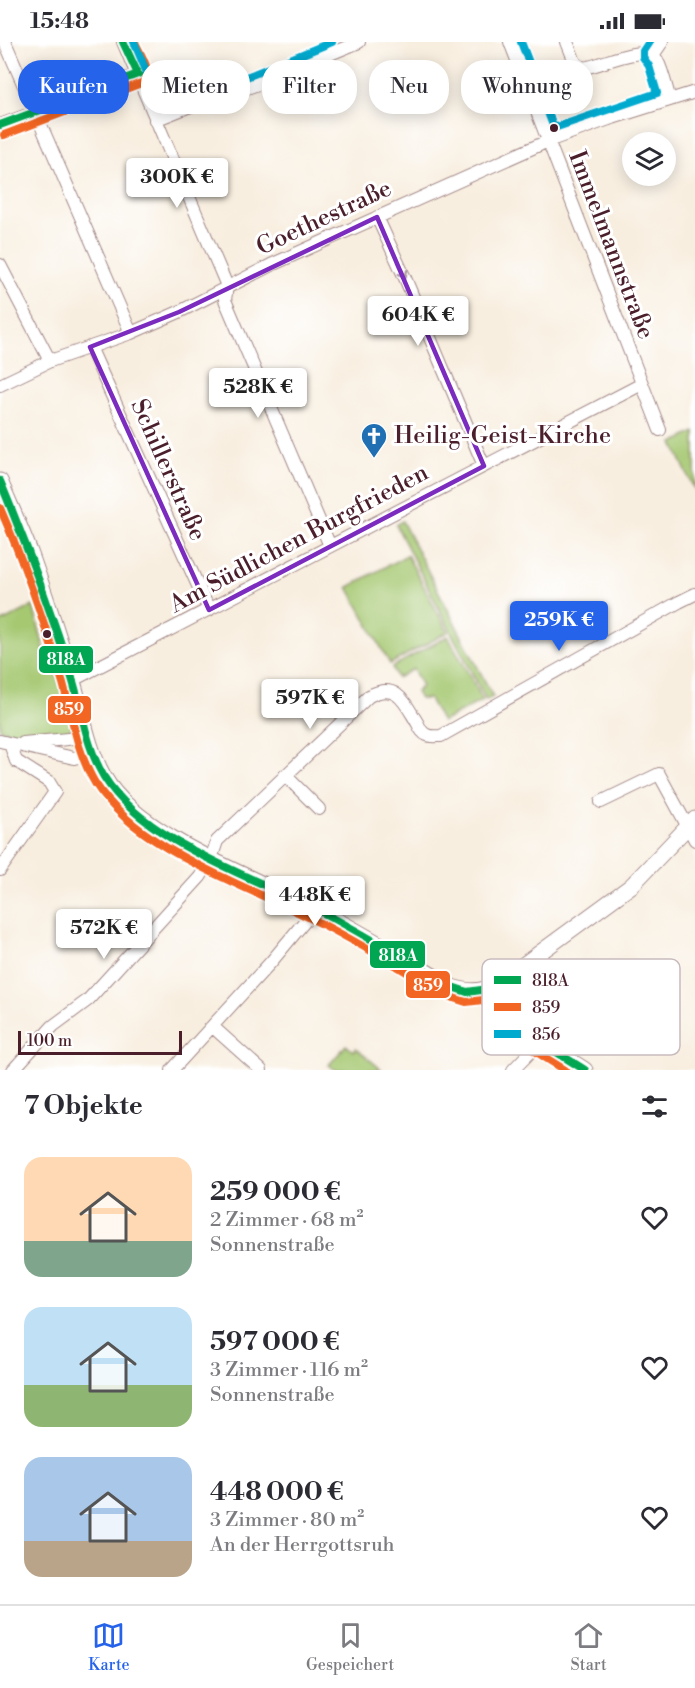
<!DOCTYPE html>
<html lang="de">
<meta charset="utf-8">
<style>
body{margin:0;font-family:"Libre Bodoni",serif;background:#f7f7f7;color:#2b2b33;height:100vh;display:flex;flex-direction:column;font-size:22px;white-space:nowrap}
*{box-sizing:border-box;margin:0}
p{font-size:20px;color:#7c7c81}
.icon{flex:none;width:33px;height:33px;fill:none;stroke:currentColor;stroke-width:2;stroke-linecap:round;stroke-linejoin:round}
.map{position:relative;height:1028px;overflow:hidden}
.panel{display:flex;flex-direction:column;background:#fff;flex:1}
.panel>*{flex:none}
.top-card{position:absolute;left:18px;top:18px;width:660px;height:54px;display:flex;gap:12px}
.fabs{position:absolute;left:622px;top:90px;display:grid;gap:12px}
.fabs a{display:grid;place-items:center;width:54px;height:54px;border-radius:50%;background:#fff;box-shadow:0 3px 15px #0003;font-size:30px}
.scale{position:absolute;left:18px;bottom:15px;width:164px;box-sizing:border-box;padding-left:6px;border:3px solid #4a1f2b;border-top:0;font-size:16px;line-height:21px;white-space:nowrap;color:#4a1f2b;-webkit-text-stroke:4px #fff;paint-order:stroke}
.price{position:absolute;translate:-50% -51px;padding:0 14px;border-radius:6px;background:#fff;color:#222;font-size:20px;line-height:39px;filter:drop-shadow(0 2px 3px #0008)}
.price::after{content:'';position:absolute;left:50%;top:36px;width:18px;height:14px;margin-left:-9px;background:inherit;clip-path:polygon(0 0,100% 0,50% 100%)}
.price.current{background:#2563eb;color:#fff}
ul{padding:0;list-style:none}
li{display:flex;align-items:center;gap:18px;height:150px;padding:0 24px}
li span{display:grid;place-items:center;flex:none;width:168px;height:120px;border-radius:18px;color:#555}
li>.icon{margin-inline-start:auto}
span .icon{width:72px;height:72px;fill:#fffc;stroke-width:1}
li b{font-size:26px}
h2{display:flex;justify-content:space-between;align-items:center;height:72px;padding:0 24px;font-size:26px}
.pill{padding:0 21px;border-radius:24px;background:#fff;box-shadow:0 3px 15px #0003;font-size:21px;line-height:54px}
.pill.current{background:#2563eb;color:#fff}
.status{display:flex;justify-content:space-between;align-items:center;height:42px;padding:0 30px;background:#fff;direction:ltr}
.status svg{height:16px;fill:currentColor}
.tabs{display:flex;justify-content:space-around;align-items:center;height:84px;border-top:2px solid #e1e1e2;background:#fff;font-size:16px;color:#7c7c81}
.tabs a{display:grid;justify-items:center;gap:3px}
.tabs .current{color:#2563eb}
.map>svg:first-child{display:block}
.green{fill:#a5c871;stroke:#78744e;stroke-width:1.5}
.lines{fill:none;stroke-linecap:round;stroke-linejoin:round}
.minor-casing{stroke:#a18685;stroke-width:14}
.tertiary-casing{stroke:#a18685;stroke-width:17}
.minor{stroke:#fff;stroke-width:12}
.tertiary{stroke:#fff;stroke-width:15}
.bus-1-casing{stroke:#fff;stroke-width:12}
.bus-2-casing{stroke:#fff;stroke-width:12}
.bus-3-casing{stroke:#fff;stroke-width:12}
.bus-1{stroke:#00a651;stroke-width:8}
.bus-2{stroke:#f26522;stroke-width:8}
.bus-3{stroke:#00a9ce;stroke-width:8}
.oneway{stroke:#ae9aa0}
.marked{fill:none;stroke:#7b2cbf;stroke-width:4.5;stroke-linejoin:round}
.bus-dot{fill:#4a1f2b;stroke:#fff;stroke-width:2}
.labels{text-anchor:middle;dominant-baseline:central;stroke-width:6;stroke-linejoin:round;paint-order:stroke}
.street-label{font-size:24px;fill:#4a1f2b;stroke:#fff}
.poi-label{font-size:24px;fill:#4a1f2b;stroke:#fff;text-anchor:start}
.key{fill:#fff;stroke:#c9bcbf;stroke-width:1.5}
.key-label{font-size:16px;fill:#4a1f2b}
.line-badge{stroke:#fff;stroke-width:2}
.badge-label{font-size:16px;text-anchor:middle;font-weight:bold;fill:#fff}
</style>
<div class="status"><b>15:48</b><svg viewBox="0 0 49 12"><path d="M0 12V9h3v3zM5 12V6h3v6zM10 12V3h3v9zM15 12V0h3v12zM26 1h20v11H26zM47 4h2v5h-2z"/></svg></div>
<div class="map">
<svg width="695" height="1028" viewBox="0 0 695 1028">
<rect width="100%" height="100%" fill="#fff"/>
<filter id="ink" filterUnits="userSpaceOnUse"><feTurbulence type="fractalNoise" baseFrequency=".0167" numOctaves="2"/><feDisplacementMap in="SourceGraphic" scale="12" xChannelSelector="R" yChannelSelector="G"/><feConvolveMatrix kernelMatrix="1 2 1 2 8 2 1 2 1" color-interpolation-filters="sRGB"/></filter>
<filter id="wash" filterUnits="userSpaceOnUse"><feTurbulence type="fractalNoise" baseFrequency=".008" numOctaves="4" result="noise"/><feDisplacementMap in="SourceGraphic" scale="24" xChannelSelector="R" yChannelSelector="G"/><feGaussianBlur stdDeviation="1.35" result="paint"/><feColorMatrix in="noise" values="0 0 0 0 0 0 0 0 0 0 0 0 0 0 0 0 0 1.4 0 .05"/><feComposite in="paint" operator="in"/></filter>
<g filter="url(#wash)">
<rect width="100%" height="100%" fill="#f8eedf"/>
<path class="green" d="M695,390V449L673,401Z
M402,479L493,655L486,658L396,483Z
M407,513L448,590L390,622L348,545Z
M33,564L47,617C55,626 58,637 62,647C67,660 80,674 70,688C52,700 19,694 0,687V581Z
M448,594L483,658L442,680L429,657H420L416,650L422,644L413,627L397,636L392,625Z
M346,1003L353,1009L356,1006L382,1028H335L329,1023Z"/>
</g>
<g filter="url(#ink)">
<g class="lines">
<g class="minor-casing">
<path id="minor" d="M5,0L131,291
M123,0L227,244L225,258L330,504
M510,0L660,388
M567,0L575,20L583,26C602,24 643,0 657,18C663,29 666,45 670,58
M653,13L662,0
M155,78L221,52H230L258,42L359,0
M0,83L138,32
M377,175L405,236L484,424
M0,223L50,319
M90,305L209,568
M0,343L50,319L131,291L179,270L271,223L548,99L609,77L695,50
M73,638L642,342
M0,699L74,716L93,711
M23,701L68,697L88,692
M285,733L319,767
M601,760L659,732L695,798
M0,828L55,750L49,740L16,719L10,702
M213,985L261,1028
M13,1028L53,984L88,958L200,835L211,817L217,799L369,654C397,639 405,661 418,682C420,687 422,691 427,693C431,695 436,694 441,694L679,560L695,552
M172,1028L271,920L315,867
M513,1028L541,999"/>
</g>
<g class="tertiary-casing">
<path id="tertiary" d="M0,439C10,463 21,486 30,510C45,551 58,594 72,636C82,668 87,705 104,735C136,793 254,836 314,866C361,890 406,918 452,945C478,953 487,948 508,934L631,844L695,777
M488,947C504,982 553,1007 585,1028"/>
</g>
<use href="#minor" class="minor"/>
<use href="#tertiary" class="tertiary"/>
<g class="bus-1-casing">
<path id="bus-1" d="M0,83L138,32L123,0
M0,439C27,504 51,569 72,636C82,668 86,705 104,735C144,799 248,833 314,866C361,890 406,918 452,945L467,950L488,947
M488,947C510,985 549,1005 585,1028"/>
</g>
<g class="bus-2-casing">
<path id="bus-2" d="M4,93L144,40C153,29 140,12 135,0
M0,466C25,523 45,582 63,641C72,674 77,711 95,741C137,807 240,841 308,875C356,898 401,927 447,954L466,960L483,958C501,990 535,1009 565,1028"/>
</g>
<g class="bus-3-casing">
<path id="bus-3" d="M134,0L161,64L217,42H228L254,32L332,0
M521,0L554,86L657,51L649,24L643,15V9L649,0"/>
</g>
<use href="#bus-1" class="bus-1"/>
<use href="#bus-2" class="bus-2"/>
<use href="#bus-3" class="bus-3"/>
</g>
<defs><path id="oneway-shaft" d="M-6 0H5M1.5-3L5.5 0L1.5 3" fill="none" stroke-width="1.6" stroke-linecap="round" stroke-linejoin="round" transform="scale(1.5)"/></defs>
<use class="oneway" href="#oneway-shaft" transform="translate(402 228) rotate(66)"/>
</g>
<path class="marked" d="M377,175L484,424L209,568L90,305L179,270Z"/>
<defs>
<g id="church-pin" transform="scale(1.35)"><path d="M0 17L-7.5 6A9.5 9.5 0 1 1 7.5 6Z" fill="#1f6fb2" stroke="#fff"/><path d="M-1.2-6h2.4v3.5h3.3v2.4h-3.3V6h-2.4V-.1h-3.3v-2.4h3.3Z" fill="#fff"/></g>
</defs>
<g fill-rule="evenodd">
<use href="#church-pin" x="374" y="394"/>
</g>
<g class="bus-dot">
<circle cx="554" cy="86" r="5"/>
<circle cx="47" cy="592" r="5"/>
</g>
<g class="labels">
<g class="street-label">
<text transform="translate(324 176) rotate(-25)">Goethestraße</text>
<text transform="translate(611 203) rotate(69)">Immelmannstraße</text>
<text transform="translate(168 428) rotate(66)">Schillerstraße</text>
<text transform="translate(299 497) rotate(-28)">Am Südlichen Burgfrieden</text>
</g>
<g class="poi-label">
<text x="394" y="394">Heilig-Geist-Kirche</text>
</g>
</g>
<rect x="482" y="917" width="198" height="96" rx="9" class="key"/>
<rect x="494" y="934" width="27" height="8" fill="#00a651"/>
<rect x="494" y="961" width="27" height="8" fill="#f26522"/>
<rect x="494" y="988" width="27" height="8" fill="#00a9ce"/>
<g class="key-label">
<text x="532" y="944">818A</text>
<text x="532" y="971">859</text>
<text x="532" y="998">856</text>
</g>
<g class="line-badge">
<rect x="38" y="603" width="56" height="29" rx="6" fill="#00a651"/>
<rect x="47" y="653" width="45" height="29" rx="6" fill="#f26522"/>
<rect x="369" y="898" width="57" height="29" rx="6" fill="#00a651"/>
<rect x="405" y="928" width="46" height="29" rx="6" fill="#f26522"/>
</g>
<g class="badge-label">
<text x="66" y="623">818A</text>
<text x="69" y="673">859</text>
<text x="398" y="919">818A</text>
<text x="428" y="949">859</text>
</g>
</svg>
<div class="fabs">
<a><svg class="icon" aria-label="layers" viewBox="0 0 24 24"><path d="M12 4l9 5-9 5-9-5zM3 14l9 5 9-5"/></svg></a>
</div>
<div class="scale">100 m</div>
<b class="price" style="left:177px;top:167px">300K €</b>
<b class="price" style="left:418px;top:305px">604K €</b>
<b class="price" style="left:258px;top:377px">528K €</b>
<b class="price current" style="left:559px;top:610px">259K €</b>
<b class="price" style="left:310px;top:688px">597K €</b>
<b class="price" style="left:315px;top:885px">448K €</b>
<b class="price" style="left:104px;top:918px">572K €</b>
<div class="top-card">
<a class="pill current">Kaufen</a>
<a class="pill">Mieten</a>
<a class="pill">Filter</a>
<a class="pill">Neu</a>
<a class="pill">Wohnung</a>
</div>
</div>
<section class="panel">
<h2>7 Objekte<svg class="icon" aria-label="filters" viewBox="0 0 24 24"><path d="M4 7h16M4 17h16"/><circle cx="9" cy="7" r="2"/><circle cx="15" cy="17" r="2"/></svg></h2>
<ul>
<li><span style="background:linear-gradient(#ffd9b3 70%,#7fa58c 0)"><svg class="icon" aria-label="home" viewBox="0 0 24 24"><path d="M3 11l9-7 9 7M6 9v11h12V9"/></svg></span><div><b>259 000 €</b><p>2 Zimmer · 68 m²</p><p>Sonnenstraße</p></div><svg class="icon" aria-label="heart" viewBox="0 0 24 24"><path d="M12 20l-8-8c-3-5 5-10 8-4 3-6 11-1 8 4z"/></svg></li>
<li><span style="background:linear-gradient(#bfe0f5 65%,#8fb573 0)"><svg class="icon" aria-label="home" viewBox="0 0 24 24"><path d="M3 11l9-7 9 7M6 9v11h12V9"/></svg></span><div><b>597 000 €</b><p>3 Zimmer · 116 m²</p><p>Sonnenstraße</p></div><svg class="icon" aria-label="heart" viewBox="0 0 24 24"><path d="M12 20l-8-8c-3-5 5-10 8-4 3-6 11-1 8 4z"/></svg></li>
<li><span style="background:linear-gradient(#a9c7e8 70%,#b9a48a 0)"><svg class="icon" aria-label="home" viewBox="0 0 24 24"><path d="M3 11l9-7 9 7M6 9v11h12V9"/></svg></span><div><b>448 000 €</b><p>3 Zimmer · 80 m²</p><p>An der Herrgottsruh</p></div><svg class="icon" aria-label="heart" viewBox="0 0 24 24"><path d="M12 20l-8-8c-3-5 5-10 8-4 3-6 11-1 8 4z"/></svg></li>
</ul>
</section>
<nav class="tabs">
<a class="current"><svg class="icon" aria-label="map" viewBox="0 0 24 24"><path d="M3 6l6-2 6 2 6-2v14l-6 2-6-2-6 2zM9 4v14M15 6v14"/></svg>Karte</a>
<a><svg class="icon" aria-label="saved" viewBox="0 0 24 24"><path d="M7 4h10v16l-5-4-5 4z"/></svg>Gespeichert</a>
<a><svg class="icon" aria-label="home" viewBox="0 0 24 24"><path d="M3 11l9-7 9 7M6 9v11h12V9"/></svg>Start</a>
</nav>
